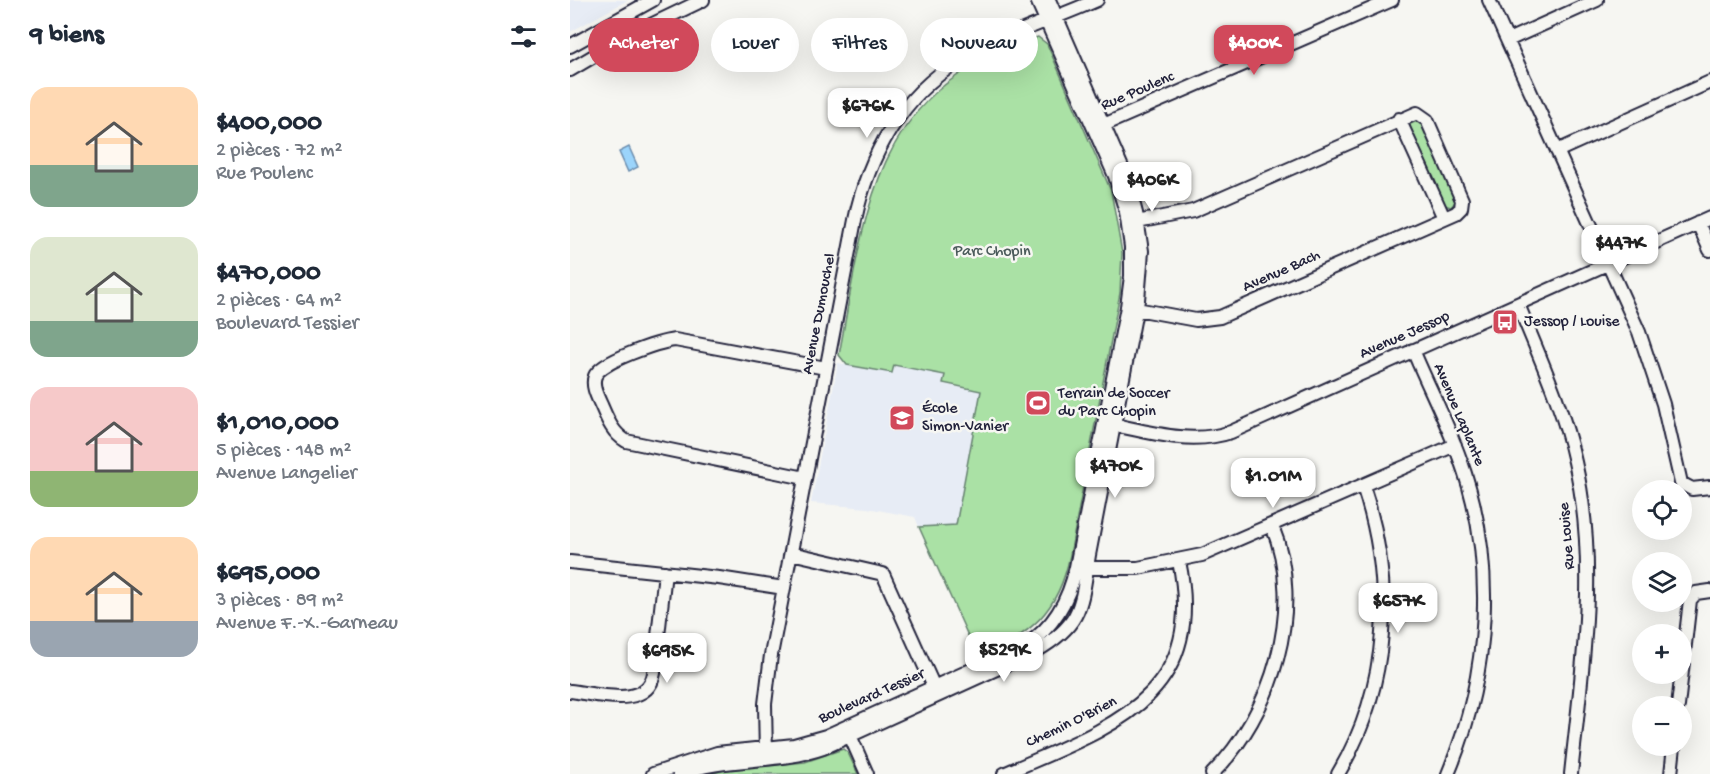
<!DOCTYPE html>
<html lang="fr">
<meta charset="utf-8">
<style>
body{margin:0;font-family:"Gochi Hand",sans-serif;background:#f2f2f3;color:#1f2937;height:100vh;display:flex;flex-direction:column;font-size:22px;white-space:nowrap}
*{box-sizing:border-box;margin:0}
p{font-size:20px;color:#747a83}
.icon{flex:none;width:33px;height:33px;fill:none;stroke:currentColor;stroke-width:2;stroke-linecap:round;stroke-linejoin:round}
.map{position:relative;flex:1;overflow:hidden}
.details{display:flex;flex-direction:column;background:#fff;width:570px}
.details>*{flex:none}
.hud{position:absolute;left:18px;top:18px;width:570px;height:54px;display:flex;gap:12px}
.tools{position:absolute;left:1062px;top:480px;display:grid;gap:12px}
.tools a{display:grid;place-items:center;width:60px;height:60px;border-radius:50%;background:#fff;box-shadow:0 6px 24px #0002;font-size:30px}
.price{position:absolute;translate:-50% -51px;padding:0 14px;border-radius:12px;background:#fff;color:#222;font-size:20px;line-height:39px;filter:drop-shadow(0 2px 3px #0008)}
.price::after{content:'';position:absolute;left:50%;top:36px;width:18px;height:14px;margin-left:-9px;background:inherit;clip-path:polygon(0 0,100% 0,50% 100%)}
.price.current{background:#d1495b;color:#fff}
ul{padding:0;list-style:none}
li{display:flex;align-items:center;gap:18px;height:150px;padding:0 30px}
li span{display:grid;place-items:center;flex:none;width:168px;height:120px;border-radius:18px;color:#555}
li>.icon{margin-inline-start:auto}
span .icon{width:72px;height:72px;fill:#fffc;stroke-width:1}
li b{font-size:26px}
h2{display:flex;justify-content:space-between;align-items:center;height:72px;padding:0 30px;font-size:26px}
.pill{padding:0 21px;border-radius:27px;background:#fff;box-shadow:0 6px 24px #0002;font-size:21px;line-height:54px}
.pill.current{background:#d1495b;color:#fff}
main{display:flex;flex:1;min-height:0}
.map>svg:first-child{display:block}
.built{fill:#e7ecf5}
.green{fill:#aae1a5;stroke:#668270;stroke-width:1.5}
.water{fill:#9bd4fb;stroke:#6b8dae;stroke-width:1.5}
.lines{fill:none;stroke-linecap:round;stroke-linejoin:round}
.minor-casing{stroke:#22223b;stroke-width:16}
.minor{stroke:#f6f6f2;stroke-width:12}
.labels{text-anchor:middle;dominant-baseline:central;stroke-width:5;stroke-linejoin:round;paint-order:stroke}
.street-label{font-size:16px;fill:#22223b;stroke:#f6f6f2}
.park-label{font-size:16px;fill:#4b5b5b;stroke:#f6f6f2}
.poi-label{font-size:16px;fill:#22223b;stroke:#f6f6f2;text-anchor:start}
</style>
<main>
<section class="details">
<h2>9 biens<svg class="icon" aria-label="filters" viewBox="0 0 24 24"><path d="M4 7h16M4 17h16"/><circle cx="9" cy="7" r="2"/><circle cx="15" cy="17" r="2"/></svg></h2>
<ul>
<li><span style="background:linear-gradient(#ffd9b3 65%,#7fa58c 0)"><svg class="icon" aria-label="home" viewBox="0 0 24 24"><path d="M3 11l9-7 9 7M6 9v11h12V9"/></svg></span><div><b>$400,000</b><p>2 pièces · 72 m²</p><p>Rue Poulenc</p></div></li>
<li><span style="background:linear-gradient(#dfe7d0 70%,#7fa58c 0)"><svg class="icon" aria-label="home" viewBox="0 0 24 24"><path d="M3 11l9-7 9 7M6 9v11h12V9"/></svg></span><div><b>$470,000</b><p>2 pièces · 64 m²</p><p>Boulevard Tessier</p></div></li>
<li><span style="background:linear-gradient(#f6c9c9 70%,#8fb573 0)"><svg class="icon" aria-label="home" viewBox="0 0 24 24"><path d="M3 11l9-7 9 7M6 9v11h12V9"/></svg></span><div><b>$1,010,000</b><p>5 pièces · 148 m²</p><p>Avenue Langelier</p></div></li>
<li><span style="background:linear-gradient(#ffd9b3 70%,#9aa5b1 0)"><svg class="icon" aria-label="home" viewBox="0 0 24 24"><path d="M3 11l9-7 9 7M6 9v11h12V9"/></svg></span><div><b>$695,000</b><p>3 pièces · 89 m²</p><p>Avenue F.-X.-Garneau</p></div></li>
</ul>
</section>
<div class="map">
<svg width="1140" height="774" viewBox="0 0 1140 774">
<rect width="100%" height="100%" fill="#f6f6f2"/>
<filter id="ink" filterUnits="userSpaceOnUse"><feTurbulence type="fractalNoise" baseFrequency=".0167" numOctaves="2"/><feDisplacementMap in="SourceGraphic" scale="12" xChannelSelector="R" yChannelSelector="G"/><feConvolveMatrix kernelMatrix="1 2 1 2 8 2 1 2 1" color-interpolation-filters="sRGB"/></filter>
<g filter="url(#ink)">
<path class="built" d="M0,0H58L0,32Z
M268,363L321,373L323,365L375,375L374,384L411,391L386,526L349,527L345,517L297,508L241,503Z"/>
<path class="green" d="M468,37L477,44L541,191L552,253L550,293L500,555C488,614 460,634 408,658L349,527L386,525L411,391L373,383L375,375L324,365L322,373L277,365L269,355C292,236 298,109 425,55C439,49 453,41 468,37Z
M846,120L853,125L886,201L881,207L874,205L840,129V123Z
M273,749L278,753L288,774H139L154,770L235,762Z"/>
<path class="water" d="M59,147L68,167L58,172L49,152Z"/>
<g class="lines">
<g class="minor-casing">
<path id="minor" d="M919,0L1069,332L1093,404L1111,483L1122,489L1140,487
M938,40L1027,0
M0,46L83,0
M0,70L56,37L133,0
M829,119L874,218
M529,127L822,0
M987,151L1140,82
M1128,223L1140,250
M948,304C969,356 993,407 1005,462C1029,566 1012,670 1001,774
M561,308L626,320L650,317L886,213L891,208L892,200L857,120L847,113L623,211L562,223
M843,350C858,386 877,422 890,459C927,561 920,674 878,774
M535,423C576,431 620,446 661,432L1140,218
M235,478L56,441C43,433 38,421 32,407C28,398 21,386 25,376C31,361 89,342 105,340L256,368
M221,553L313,574L364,687
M0,562L149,578L214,588
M511,568H568L632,555L885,445
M0,691C27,694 78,710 84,673L95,572
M1108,706L1120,600L1126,593L1140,591
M278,731L297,774
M196,755L195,704L201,655L285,220C298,156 332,95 389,61C432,35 482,20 527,0
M83,774L147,753L224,745L256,736L456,645C484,627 499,600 506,567L557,307L561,276V247L556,212L545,176L467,0
M109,774C156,756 207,764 253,748L466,651C513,624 511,605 519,555L568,300L572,251L566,213L557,179L479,0
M434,774C537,728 638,700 609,561
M642,774C702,715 736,607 702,526
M768,774C820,686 825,582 793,486
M1101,774L1104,746"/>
</g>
<use href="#minor" class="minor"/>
</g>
</g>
<defs>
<g id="bus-square" transform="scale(1.35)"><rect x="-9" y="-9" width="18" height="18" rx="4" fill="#d1495b" stroke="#f6f6f2"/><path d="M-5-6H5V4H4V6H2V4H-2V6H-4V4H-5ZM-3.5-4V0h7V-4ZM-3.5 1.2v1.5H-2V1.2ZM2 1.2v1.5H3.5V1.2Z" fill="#fff"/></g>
<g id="stadium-square" transform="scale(1.35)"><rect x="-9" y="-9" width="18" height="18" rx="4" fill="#d1495b" stroke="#f6f6f2"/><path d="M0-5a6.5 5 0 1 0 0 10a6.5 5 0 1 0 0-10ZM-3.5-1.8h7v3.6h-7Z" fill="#fff"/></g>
<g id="school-square" transform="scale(1.35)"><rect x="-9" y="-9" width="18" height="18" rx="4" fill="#d1495b" stroke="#f6f6f2"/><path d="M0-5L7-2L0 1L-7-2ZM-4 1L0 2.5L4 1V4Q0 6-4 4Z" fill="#fff"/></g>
</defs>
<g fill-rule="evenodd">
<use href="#bus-square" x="935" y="322"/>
<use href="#stadium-square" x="468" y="403"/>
<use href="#school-square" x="332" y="418"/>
</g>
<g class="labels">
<g class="street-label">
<text transform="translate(568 92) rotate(-23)">Rue Poulenc</text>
<text transform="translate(712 272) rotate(-24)">Avenue Bach</text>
<text transform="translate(250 314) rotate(-79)">Avenue Dumouchel</text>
<text transform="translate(835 336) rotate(-24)">Avenue Jessop</text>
<text transform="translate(888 415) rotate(67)">Avenue Laplante</text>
<text transform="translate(998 536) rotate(-95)">Rue Louise</text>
<text transform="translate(302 697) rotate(-24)">Boulevard Tessier</text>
<text transform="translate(502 723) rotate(-26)">Chemin O'Brien</text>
</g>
<g class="park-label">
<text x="422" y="252">Parc Chopin</text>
</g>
<g class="poi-label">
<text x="954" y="322">Jessop / Louise</text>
<text x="488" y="394">Terrain de Soccer<tspan x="488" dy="18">du Parc Chopin</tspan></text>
<text x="352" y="409">École<tspan x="352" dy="18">Simon-Vanier</tspan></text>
</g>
</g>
</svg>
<div class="tools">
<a><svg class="icon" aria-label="locate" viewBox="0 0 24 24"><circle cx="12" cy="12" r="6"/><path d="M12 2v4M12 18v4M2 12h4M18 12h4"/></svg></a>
<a><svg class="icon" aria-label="layers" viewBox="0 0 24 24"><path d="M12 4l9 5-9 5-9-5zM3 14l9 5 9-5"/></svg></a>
<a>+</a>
<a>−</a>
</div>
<b class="price current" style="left:684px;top:76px">$400K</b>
<b class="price" style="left:297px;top:139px">$676K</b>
<b class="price" style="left:582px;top:213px">$406K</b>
<b class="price" style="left:1050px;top:276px">$447K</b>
<b class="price" style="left:545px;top:499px">$470K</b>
<b class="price" style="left:703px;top:509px">$1.01M</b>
<b class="price" style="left:828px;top:634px">$657K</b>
<b class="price" style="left:434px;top:683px">$529K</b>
<b class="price" style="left:97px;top:684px">$695K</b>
<div class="hud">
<a class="pill current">Acheter</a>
<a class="pill">Louer</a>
<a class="pill">Filtres</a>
<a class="pill">Nouveau</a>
</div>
</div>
</main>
